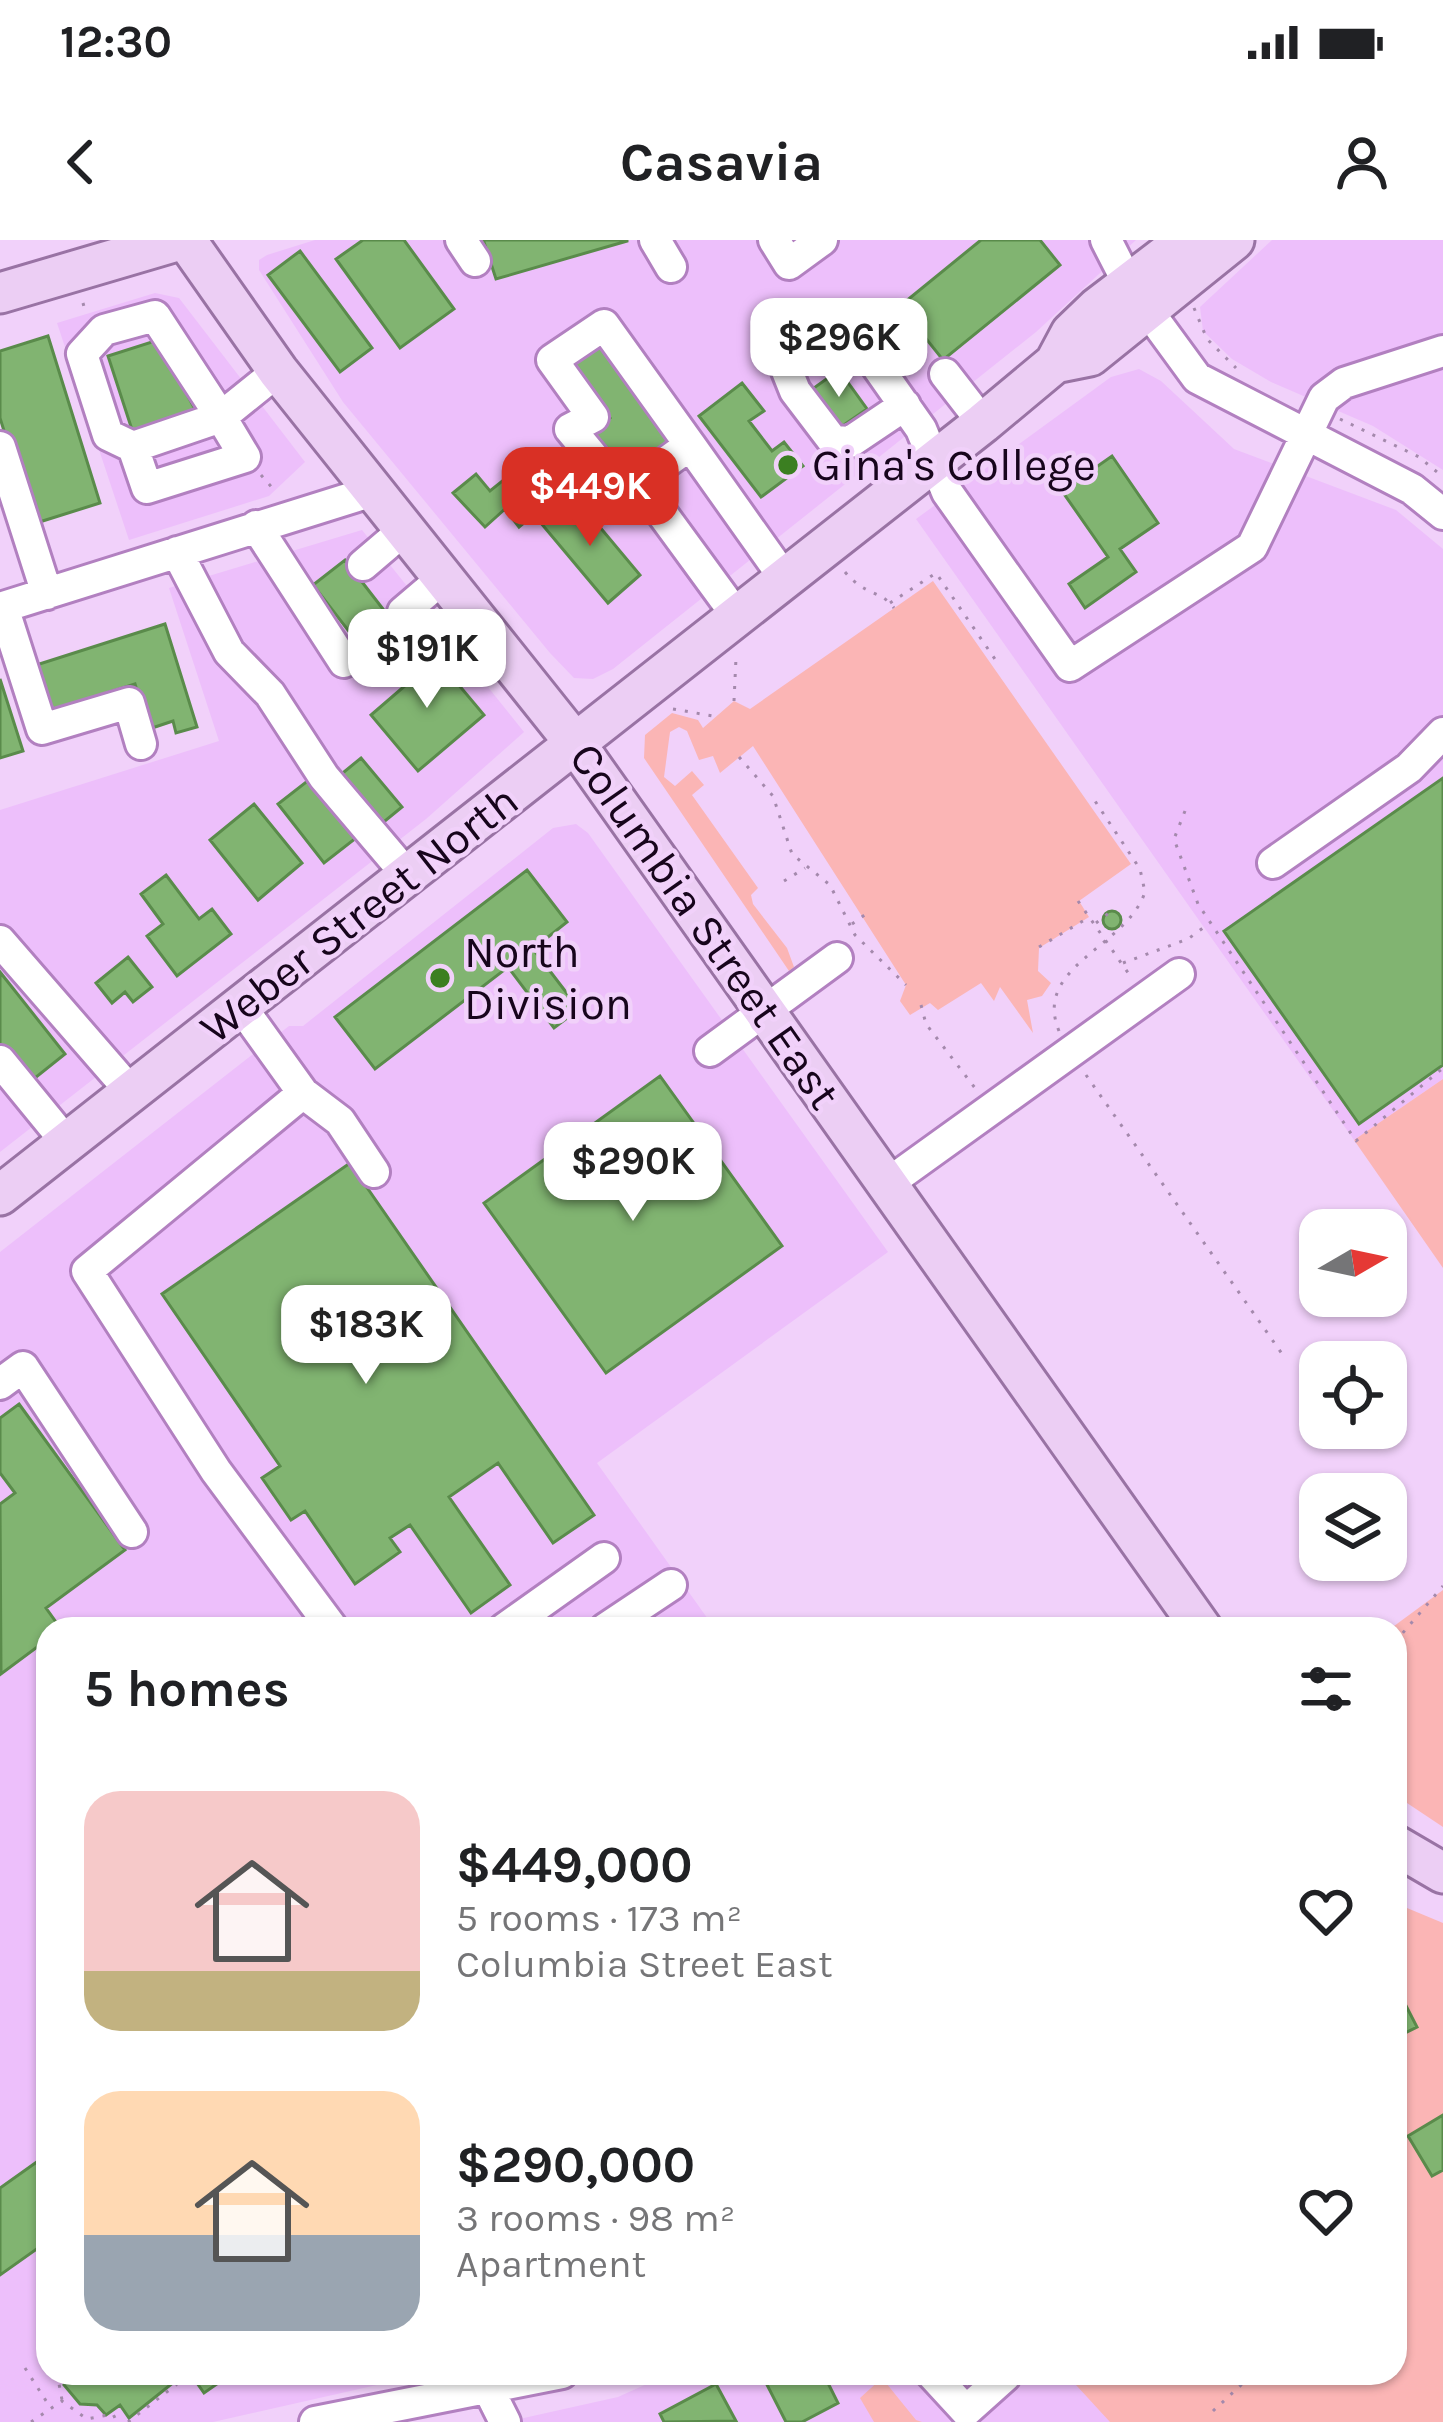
<!DOCTYPE html>
<meta charset="utf-8">
<style>
body{margin:0;font-family:Karla,sans-serif;background:#f6f6f6;color:#202124;height:100vh;display:flex;flex-direction:column;font-size:45px;white-space:nowrap}
*{box-sizing:border-box;margin:0}
p{font-size:39px;color:#757577}
.icon{flex:none;width:66px;height:66px;fill:none;stroke:currentColor;stroke-width:2;stroke-linecap:round;stroke-linejoin:round}
.map{position:relative;flex:1;overflow:hidden}
.panel{position:absolute;left:36px;top:1377px;width:1371px;height:768px;display:flex;flex-direction:column;background:#fff;border-radius:36px;box-shadow:0 3px 9px #0004}
.panel>*{flex:none}
.needle{width:78px;rotate:81deg}
.buttons{position:absolute;left:1299px;top:969px;display:grid;gap:24px}
.buttons a{display:grid;place-items:center;width:108px;height:108px;border-radius:24px;background:#fff;box-shadow:0 3px 9px #0004;font-size:60px}
.price{position:absolute;translate:-50% -102px;padding:0 27px;border-radius:24px;background:#fff;color:#222;font-size:39px;line-height:78px;filter:drop-shadow(0 3px 6px #0008)}
.price::after{content:'';position:absolute;left:50%;top:72px;width:36px;height:27px;margin-left:-18px;background:inherit;clip-path:polygon(0 0,100% 0,50% 100%)}
.price.current{background:#d93025;color:#fff}
ul{padding:0;list-style:none}
li{display:flex;align-items:center;gap:36px;height:300px;padding:0 48px}
li span{display:grid;place-items:center;flex:none;width:336px;height:240px;border-radius:36px;color:#555}
li>.icon{margin-inline-start:auto}
span .icon{width:144px;height:144px;fill:#fffc;stroke-width:1}
li b{font-size:51px}
h2{display:flex;justify-content:space-between;align-items:center;height:144px;padding:0 48px;font-size:51px}
.status{display:flex;justify-content:space-between;align-items:center;height:84px;padding:0 60px;background:#fff;direction:ltr}
.status svg{height:33px;fill:currentColor}
header{display:flex;justify-content:space-between;align-items:center;height:156px;padding:0 48px;background:#fff;font-size:54px;font-weight:700}
.map>svg:first-child{display:block}
.built{fill:#edbffb}
.green{fill:#fbb5b5}
.building{fill:#81b471;stroke:#5a8b4b;stroke-width:3}
.lines{fill:none;stroke-linecap:round;stroke-linejoin:round}
.minor-casing{stroke:#b280c0;stroke-width:36}
.major-casing{stroke:#9973a4;stroke-width:45}
.path{stroke:#a489ac;stroke-width:3;stroke-dasharray:3 9;stroke-linecap:butt}
.minor{stroke:#fff;stroke-width:30}
.major{stroke:#eccef4;stroke-width:39}
.poi-dot{fill:#3b7f21;stroke:#f1d1fa;stroke-width:4.5}
.labels{text-anchor:middle;dominant-baseline:central;stroke-width:9;stroke-linejoin:round;paint-order:stroke}
.poi-label{font-size:45px;fill:#17051c;stroke:#f1d1fa;text-anchor:start}
.street-label{font-size:45px;fill:#17051c;stroke:#f1d1fa}
</style>
<div class="status"><b>12:30</b><svg viewBox="0 0 49 12"><path d="M0 12V9h3v3zM5 12V6h3v6zM10 12V3h3v9zM15 12V0h3v12zM26 1h20v11H26zM47 4h2v5h-2z"/></svg></div>
<header><svg class="icon" aria-label="back" viewBox="0 0 24 24"><path d="M15 5l-7 7 7 7"/></svg>Casavia<svg class="icon" aria-label="person" viewBox="0 0 24 24"><circle cx="12" cy="8" r="4"/><path d="M4 21q1-7 8-7t8 7"/></svg></header>
<div class="map">
<svg width="1443" height="2182" viewBox="0 0 1443 2182">
<rect width="100%" height="100%" fill="#f1d1fa"/>
<path class="built" d="M315,0H1136L1036,92L613,429L593,439L574,438L550,413L343,162L259,30V20L267,15Z
M1272,0H1443V230L1373,186L1271,142L1232,119L1203,91L1200,67Z
M155,53L179,58L305,222L269,256L129,300L57,83Z
M1139,129L1161,141L1234,209L1396,270L1443,309V839L1354,900L916,279L1111,137Z
M362,290L524,492L426,579L0,912V570L219,501L169,348Z
M576,584L588,593L888,1012L597,1223L715,1389H48V2133H430L213,2182H0V1012L289,786H303L553,588Z
M671,2133H1127L1165,2182H506L618,2157Z"/>
<path class="green" d="M933,341L1131,624L1079,661L1089,677L1039,708L1038,731L1051,743L1042,756L1027,760L1033,793L1000,747L994,761L981,743L938,770L930,763L910,775L900,761L906,745L753,506L720,533L713,516L699,520L687,491L679,487L670,492L664,537L675,546L692,531L704,545L692,555L758,648L751,655L753,664L787,708L794,727L789,731L644,518L645,495L672,473L698,480L703,488L734,461L750,469Z
M1443,839V1028L1354,900Z
M1443,1350V1587L1395,1555V1389H1390Z
M1395,1663L1443,1683V2182H1110L1065,2133H1395Z
M882,2138L916,2180L922,2182H874L860,2158Z"/>
<path class="building" d="M363,0H404L454,69L400,108L336,19Z
M472,0H627V1L496,39L484,2L473,5Z
M981,0H1040L1060,25L943,120L900,66Z
M300,11L372,108L340,132L268,35Z
M48,96L100,263L33,284L0,178V111Z
M158,100L197,173L135,199L108,116Z
M605,100L677,198L620,240L587,195L610,178L571,125Z
M839,130L867,169L838,189L811,150Z
M742,143L764,171L749,181L772,211L784,202L803,226L761,257L699,176Z
M541,210L570,244L519,287L505,269L485,287L453,253L476,234L490,251Z
M1112,216L1158,283L1120,309L1136,332L1085,368L1069,344L1108,317L1062,251Z
M573,255L640,335L608,363L540,282Z
M345,320L407,400L375,425L313,345Z
M165,384L197,487L176,493L173,481L149,489L135,444L45,473L30,427Z
M426,406L484,475L418,531L371,475L414,438L403,425Z
M0,439L23,511L0,518Z
M361,518L402,567L374,590L333,541Z
M1443,538V825L1359,884L1224,691Z
M310,539L356,598L324,623L278,564Z
M254,564L302,623L258,660L210,600Z
M527,630L567,682L533,709L579,769L554,788L508,727L375,829L335,777Z
M166,635L199,679L212,669L231,694L177,736L147,696L163,684L141,654Z
M1103 680a9 9 0 1 1 18 0a9 9 0 1 1-18 0Z
M128,717L152,747L133,762L125,752L112,763L96,743Z
M0,732L65,814L30,842L0,805Z
M660,836L782,1006L606,1133L484,963Z
M350,923L594,1275L553,1303L498,1223L449,1257L510,1345L471,1373L410,1285L390,1298L400,1312L355,1344L305,1271L291,1280L262,1238L280,1226L162,1054Z
M19,1164L125,1310L46,1368L61,1389H48V1399L1,1434L0,1264L15,1253L0,1233V1178Z
M1401,1756L1417,1787L1395,1798V1759Z
M1443,1875V1930L1432,1936L1408,1896Z
M48,1914V2001L0,2035V1948Z
M72,2133H175L179,2138L129,2178L120,2165L106,2175L97,2165L80,2164L64,2145Z
M190,2133H224L227,2137L204,2153Z
M766,2133H823L838,2163L802,2182H786L762,2135Z
M716,2144L736,2181L664,2182L660,2174Z"/>
<g class="lines">
<g class="minor-casing">
<path id="minor" d="M461,0L475,21
M655,0L671,27
M774,0L789,24L822,0
M1106,0L1129,45L1197,138L1412,249L1443,274
M945,134L983,183
M905,165L850,202L833,201L795,151L785,126L793,113L843,78L921,189L947,252L1070,426L1252,307L1324,158L1344,143L1443,111
M0,207L47,354
M133,207L108,195L82,114L104,90L155,76L221,177L133,207L147,248L245,217L221,177L278,131
M639,242L623,253L570,189L593,177L552,120L604,85L690,205
M256,286L344,422
M177,312L229,412L270,454L324,537L408,636
M363,325L404,290
M3,367L42,489L129,463L141,504
M0,368L373,251
M403,372L443,338
M737,376L639,242L690,205L785,339
M1273,623L1409,528L1443,493
M0,701L132,853
M242,768L303,853L87,1031L216,1231L333,1389
M710,811L837,718
M0,821L67,903
M303,853L340,881L374,932
M887,944L1179,734
M0,1144L23,1127L132,1292
M504,1389L604,1318
M605,1389L671,1345
M931,2133L966,2171L1005,2136
M488,2148L505,2182
M315,2182L562,2133"/>
</g>
<g class="major-casing">
<path id="major" d="M186,0L278,131L575,503L1202,1389
M0,53L180,0
M1055,123L1090,116L1234,0
M0,955L983,183L1055,123L1071,93L1097,68L1186,0
M1395,1605L1443,1633"/>
</g>
<path class="path" d="M83,63L86,74
M1194,68L1207,99L1236,128
M1340,179L1419,217L1443,237
M261,235L275,251
M845,332C865,356 881,350 894,368
M890,363L936,333L999,425
M734,461L736,418
M673,469L713,476
M739,517L773,556L792,614L830,645L855,695L906,745
M1185,571L1174,599L1198,664L1356,901L1443,828
M784,641L805,628
M1078,661L1131,737
M1096,683L1110,672
M852,684L866,674
M1039,707L1088,678
M1123,723L1188,699L1207,685
M921,765L926,784L975,848
M1059,791C1032,726 1127,707 1145,652L1140,629L1095,561L1089,564
M1086,835L1285,1118
M1395,1402L1443,1346
M25,2128L50,2167
M57,2133L62,2160
M1213,2171L1254,2133
M31,2182L62,2161L87,2179L113,2174L117,2182
M128,2182L186,2137L183,2133"/>
<use href="#minor" class="minor"/>
<use href="#major" class="major"/>
</g>
<g class="poi-dot">
<circle cx="788" cy="225" r="12"/>
<circle cx="440" cy="738" r="12"/>
</g>
<g class="labels">
<g class="poi-label">
<text x="812" y="225">Gina's College</text>
<text x="464" y="712">North<tspan x="464" dy="52">Division</tspan></text>
</g>
<g class="street-label">
<text transform="translate(359 674) rotate(-38)">Weber Street North</text>
<text transform="translate(705 686) rotate(55)">Columbia Street East</text>
</g>
</g>
</svg>
<div class="buttons">
<a><svg class="needle" viewBox="-14 -14 28 28"><path d="M0-13l5 13h-10z" fill="#e53935"/><path d="M0 13l5-13h-10z" fill="#757577"/></svg></a>
<a><svg class="icon" aria-label="locate" viewBox="0 0 24 24"><circle cx="12" cy="12" r="6"/><path d="M12 2v4M12 18v4M2 12h4M18 12h4"/></svg></a>
<a><svg class="icon" aria-label="layers" viewBox="0 0 24 24"><path d="M12 4l9 5-9 5-9-5zM3 14l9 5 9-5"/></svg></a>
</div>
<b class="price" style="left:839px;top:160px">$296K</b>
<b class="price current" style="left:590px;top:309px">$449K</b>
<b class="price" style="left:427px;top:471px">$191K</b>
<b class="price" style="left:633px;top:984px">$290K</b>
<b class="price" style="left:366px;top:1147px">$183K</b>
<section class="panel">
<h2>5 homes<svg class="icon" aria-label="filters" viewBox="0 0 24 24"><path d="M4 7h16M4 17h16"/><circle cx="9" cy="7" r="2"/><circle cx="15" cy="17" r="2"/></svg></h2>
<ul>
<li><span style="background:linear-gradient(#f6c9c9 75%,#c2b280 0)"><svg class="icon" aria-label="home" viewBox="0 0 24 24"><path d="M3 11l9-7 9 7M6 9v11h12V9"/></svg></span><div><b>$449,000</b><p>5 rooms · 173 m²</p><p>Columbia Street East</p></div><svg class="icon" aria-label="heart" viewBox="0 0 24 24"><path d="M12 20l-8-8c-3-5 5-10 8-4 3-6 11-1 8 4z"/></svg></li>
<li><span style="background:linear-gradient(#ffd9b3 60%,#9aa5b1 0)"><svg class="icon" aria-label="home" viewBox="0 0 24 24"><path d="M3 11l9-7 9 7M6 9v11h12V9"/></svg></span><div><b>$290,000</b><p>3 rooms · 98 m²</p><p>Apartment</p></div><svg class="icon" aria-label="heart" viewBox="0 0 24 24"><path d="M12 20l-8-8c-3-5 5-10 8-4 3-6 11-1 8 4z"/></svg></li>
</ul>
</section>
</div>
